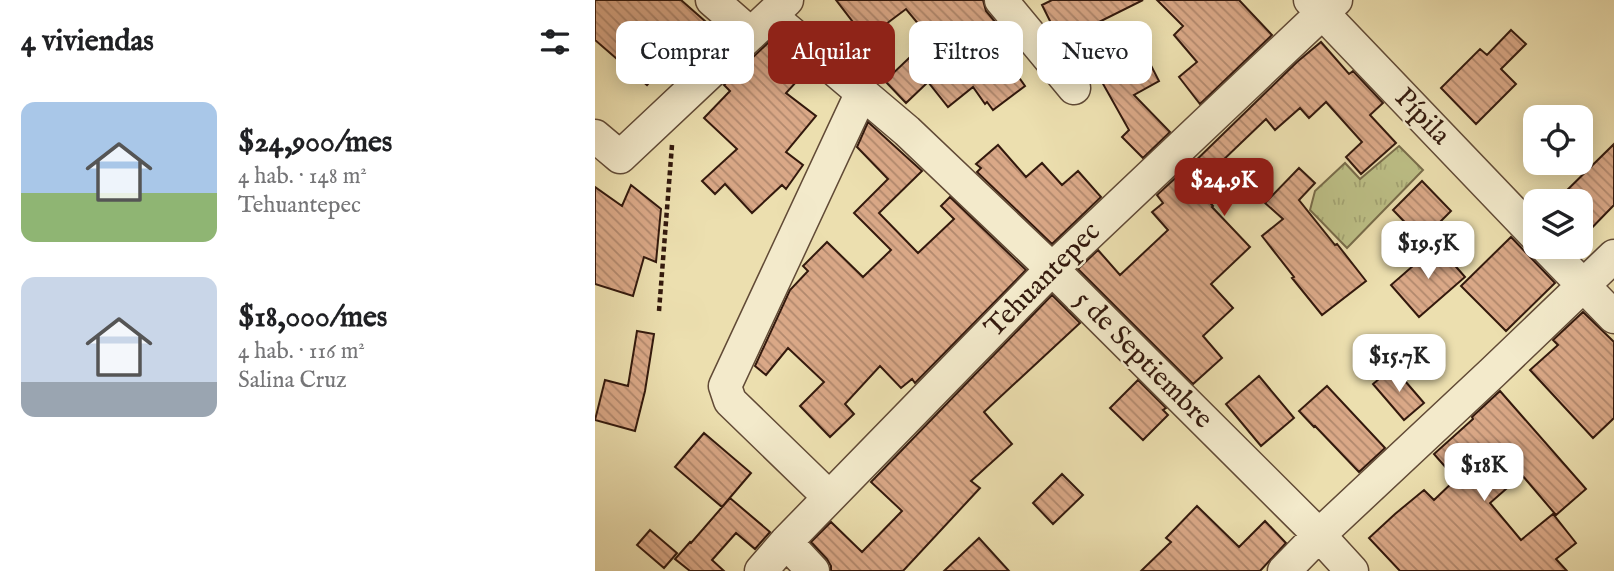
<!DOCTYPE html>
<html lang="es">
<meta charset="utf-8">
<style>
body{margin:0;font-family:"IM FELL English",serif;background:#f2f2f2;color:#202124;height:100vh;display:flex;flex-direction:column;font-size:26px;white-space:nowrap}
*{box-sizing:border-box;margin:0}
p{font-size:23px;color:#757577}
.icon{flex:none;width:38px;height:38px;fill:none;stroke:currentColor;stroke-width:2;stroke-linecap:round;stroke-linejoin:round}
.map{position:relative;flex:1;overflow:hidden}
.details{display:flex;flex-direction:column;background:#fff;width:595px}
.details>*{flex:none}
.banner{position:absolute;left:21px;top:21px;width:665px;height:63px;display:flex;gap:14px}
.buttons{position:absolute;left:928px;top:105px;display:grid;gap:14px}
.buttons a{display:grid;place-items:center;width:70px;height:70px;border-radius:14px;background:#fff;box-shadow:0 4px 18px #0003;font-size:35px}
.price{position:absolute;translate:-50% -60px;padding:0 16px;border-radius:14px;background:#fff;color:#222;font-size:23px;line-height:46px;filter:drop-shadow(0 2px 4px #0008)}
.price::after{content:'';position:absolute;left:50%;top:42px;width:21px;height:16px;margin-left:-10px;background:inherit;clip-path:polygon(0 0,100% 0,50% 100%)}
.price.active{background:#8f2418;color:#fff}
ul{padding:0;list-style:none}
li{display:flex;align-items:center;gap:21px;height:175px;padding:0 21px}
li span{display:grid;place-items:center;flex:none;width:196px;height:140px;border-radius:14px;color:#555}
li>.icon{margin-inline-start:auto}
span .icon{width:84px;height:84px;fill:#fffc;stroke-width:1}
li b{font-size:30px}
h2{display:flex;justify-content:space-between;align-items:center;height:84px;padding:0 21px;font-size:30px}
.tag{padding:0 24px;border-radius:14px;background:#fff;box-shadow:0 4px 18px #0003;font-size:24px;line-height:63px}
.tag.active{background:#8f2418;color:#fff}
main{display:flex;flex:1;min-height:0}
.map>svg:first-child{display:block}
.grass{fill:url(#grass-tufts);stroke:#786c4a;stroke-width:2}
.building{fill:url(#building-back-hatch);stroke:#33190d;stroke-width:2}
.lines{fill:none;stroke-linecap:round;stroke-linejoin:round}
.minor-casing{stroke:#614a36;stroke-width:35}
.path{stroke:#33190d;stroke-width:4.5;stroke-dasharray:5 3.5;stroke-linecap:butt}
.minor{stroke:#f3eacb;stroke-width:32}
.labels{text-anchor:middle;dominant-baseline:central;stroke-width:5;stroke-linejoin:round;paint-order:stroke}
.street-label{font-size:28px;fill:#33190d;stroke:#f3eacb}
</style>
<main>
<section class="details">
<h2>4 viviendas<svg class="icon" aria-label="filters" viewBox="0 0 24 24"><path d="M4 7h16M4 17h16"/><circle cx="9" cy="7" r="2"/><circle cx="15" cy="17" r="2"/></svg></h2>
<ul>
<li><span style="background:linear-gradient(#a9c7e8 65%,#8fb573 0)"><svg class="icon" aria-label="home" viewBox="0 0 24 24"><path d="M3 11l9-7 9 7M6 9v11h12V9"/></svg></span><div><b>$24,900/mes</b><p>4 hab. · 148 m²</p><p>Tehuantepec</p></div></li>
<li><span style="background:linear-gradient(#c9d6e8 75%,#9aa5b1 0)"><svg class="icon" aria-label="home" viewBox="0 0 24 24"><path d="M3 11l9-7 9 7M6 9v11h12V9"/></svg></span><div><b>$18,000/mes</b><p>4 hab. · 116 m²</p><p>Salina Cruz</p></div></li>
</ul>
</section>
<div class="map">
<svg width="1019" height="571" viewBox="0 0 1019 571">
<defs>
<pattern id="grass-tufts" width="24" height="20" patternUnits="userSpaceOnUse" patternTransform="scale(1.75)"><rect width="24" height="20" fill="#bdc087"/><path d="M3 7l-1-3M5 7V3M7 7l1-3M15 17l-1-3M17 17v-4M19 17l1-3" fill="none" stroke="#a3a473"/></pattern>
<pattern id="building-back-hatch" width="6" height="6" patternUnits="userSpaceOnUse" patternTransform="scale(1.75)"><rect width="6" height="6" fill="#daa887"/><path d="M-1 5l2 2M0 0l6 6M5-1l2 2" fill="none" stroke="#b1886d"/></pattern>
</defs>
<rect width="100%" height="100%" fill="#ecdfaf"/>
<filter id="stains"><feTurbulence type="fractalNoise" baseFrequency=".00286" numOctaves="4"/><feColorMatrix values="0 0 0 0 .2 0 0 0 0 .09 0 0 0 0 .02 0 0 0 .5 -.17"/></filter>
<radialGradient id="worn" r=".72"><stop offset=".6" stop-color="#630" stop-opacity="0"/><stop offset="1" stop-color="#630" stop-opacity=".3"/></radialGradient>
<path class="grass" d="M804,146L828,170L752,248L715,210L720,191L750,163L765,179Z"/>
<path class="building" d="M0,0H86L127,36L87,73L73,61L52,85L0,40Z
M241,0H388L391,11L401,23L393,30L404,43L401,45L430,86L398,110L392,102L390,104L378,87L353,107L333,82L311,103L290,81L335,38L311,9L271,39Z
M457,0H548L464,42L452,27L457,25L447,5Z
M562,0H644L677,35L605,104L584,77L602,62L579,35L588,26Z
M916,30L931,44L906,69L921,84L881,124L846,88L885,49L892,55Z
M176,40L212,70L191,93L221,116L191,152L208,165L191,189L187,185L157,213L130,184L120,194L107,181L142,149L109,118L135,91L129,85Z
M726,42L754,74L758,71L788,103L775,115L801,143L766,174L751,157L767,142L731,102L714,118L705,108L680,130L671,119L601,186L618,206L617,207L655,247L616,284L638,308L608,336L627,358L598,384L483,269L503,250L525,275L573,230L557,212L568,203L562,195L588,171L589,172L702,62Z
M548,50L564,81L539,95L575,132L548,158L527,137L534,130L503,75Z
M273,122L327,171L284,213L323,253L359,219L346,206L355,197L431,270L320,383L317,379L306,388L285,366L250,404L259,414L235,437L205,406L229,382L193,348L171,375L160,366L195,290L213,271L208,266L232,242L268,277L296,250L259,213L293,179L262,147Z
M1019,144V205L985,240V201H961Z
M403,145L431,177L447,163L467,185L483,171L506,197L457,244L382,172L386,168L381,164Z
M704,168L720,183L704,200L740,245L742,244L771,281L727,315L697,278L699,277L667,236L688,219L670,203Z
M827,181L856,211L827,240L798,210Z
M36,185L66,209L61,262L49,257L38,296L0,284V187L27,206Z
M916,237L960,283L911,331L866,286Z
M842,245L870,277L824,317L796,285Z
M457,295L485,323L389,412L417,444L376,481L385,488L308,571H236V566L232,559L216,542L236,522L267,552L307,511L276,482Z
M988,312L1019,342V418L998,438L935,370L963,345L958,340Z
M42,331L59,334L50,391L40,431L0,420L10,380L33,386Z
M798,367L829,403L809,420L778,384Z
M664,376L699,418L666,446L631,404Z
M543,380L571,408L568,410L573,415L548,440L515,408Z
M732,386L790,448L764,472L720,426L719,427L704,411Z
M905,391L991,489L961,515L927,475L895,503L926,540L958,514L981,543L961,559L972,571H805L774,538L800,514L829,490L839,500L861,479L839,454L878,419L877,417Z
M109,433L156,473L127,507L80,467Z
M467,474L488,495L458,524L438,503Z
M135,498L175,532L160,549L141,533L117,560L129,571H95L80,559L95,542L96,543Z
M602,506L644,547L670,521L691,543L665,571H546L576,542L571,538Z
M55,530L82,553L69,568L42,545Z
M384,538L414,571H349Z"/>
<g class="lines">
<g class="minor-casing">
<path id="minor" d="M117,0L156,34
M406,0L479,88
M715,0L940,235
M176,16L312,131L457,269L724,535L757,571
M0,136L25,157L192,0
M951,247L1019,317
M234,497L135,401L130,386L267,92
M191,542L218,571
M166,571L191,542L457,269L741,0
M689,571L724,535L897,373L1019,256"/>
</g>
<path class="path" d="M64,311L77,145"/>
<use href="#minor" class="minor"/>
</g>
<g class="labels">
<g class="street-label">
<text transform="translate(827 117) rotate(46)">Pípila</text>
<text transform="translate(448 280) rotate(-45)">Tehuantepec</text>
<text transform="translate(548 360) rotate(45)">5 de Septiembre</text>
</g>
</g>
<rect width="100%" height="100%" filter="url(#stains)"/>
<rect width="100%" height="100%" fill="url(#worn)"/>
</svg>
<div class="buttons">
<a><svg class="icon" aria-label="locate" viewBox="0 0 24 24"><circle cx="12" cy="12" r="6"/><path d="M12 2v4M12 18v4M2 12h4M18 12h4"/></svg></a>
<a><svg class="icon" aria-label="layers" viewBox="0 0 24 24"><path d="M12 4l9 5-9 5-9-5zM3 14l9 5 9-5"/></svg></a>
</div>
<b class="price active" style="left:629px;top:218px">$24.9K</b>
<b class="price" style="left:833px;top:281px">$19.5K</b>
<b class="price" style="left:804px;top:394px">$15.7K</b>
<b class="price" style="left:889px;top:503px">$18K</b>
<div class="banner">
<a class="tag">Comprar</a>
<a class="tag active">Alquilar</a>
<a class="tag">Filtros</a>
<a class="tag">Nuevo</a>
</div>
</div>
</main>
